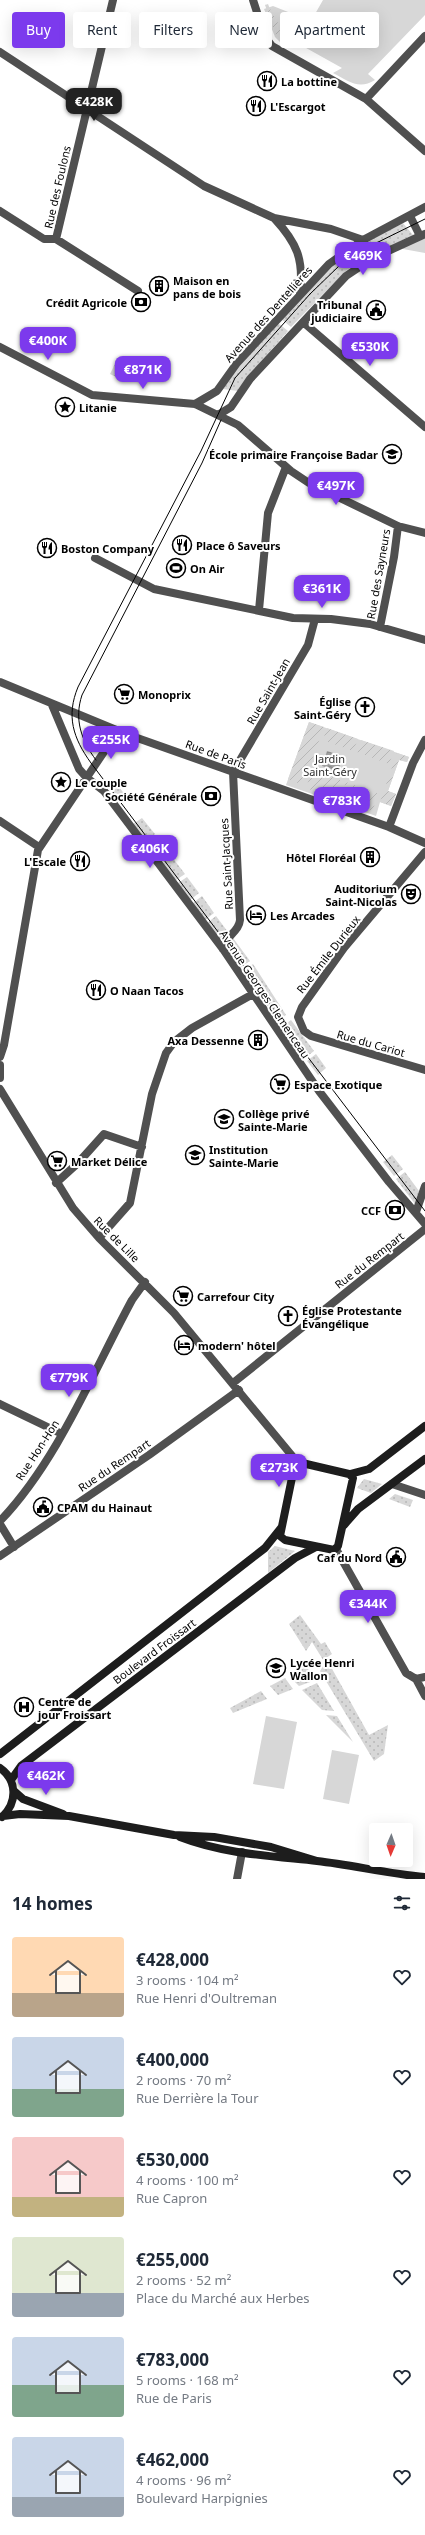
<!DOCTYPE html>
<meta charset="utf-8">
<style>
body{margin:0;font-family:"Noto Sans",sans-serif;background:#f6f6f7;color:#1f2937;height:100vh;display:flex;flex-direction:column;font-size:15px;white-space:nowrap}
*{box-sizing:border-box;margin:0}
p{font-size:13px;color:#747a83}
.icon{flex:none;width:22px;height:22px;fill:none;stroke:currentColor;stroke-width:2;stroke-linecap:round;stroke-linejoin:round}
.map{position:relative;height:1879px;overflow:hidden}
.side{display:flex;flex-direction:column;background:#fff;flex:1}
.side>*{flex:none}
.guide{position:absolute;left:12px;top:12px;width:401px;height:36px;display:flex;gap:8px}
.needle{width:26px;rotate:182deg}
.controls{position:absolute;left:369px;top:1823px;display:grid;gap:8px}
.controls a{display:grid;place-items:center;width:44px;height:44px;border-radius:4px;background:#fff;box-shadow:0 4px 16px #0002;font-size:20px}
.price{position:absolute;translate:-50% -34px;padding:0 9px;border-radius:8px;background:#7c3aed;color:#fff;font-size:13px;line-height:26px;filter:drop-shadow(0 1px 2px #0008)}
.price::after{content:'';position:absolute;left:50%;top:24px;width:12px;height:9px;margin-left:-6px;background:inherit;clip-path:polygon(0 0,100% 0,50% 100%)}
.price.current{background:#222;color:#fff}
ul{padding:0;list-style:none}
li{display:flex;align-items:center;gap:12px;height:100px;padding:0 12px}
li span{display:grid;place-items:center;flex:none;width:112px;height:80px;border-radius:4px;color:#555}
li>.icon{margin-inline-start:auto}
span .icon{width:48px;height:48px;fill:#fffc;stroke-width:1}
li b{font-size:17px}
h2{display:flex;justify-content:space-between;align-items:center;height:48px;padding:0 12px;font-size:17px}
.tag{padding:0 14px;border-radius:4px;background:#fff;box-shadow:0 4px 16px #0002;font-size:14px;line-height:36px}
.tag.current{background:#7c3aed;color:#fff}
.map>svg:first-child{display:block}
.grass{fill:url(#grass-dots)}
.park{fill:#d7d7d7}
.garden{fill:url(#garden-furrows)}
.water{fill:url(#water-ripples)}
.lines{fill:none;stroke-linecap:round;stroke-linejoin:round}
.street{stroke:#505050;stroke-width:8}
.secondary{stroke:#1d1d1d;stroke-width:8}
.tram{stroke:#000;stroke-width:1}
.labels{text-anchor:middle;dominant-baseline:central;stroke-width:4;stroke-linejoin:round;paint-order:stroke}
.poi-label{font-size:11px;font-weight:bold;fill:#000;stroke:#fff;text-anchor:start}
.street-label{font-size:11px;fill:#000;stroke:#fff}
.park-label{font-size:11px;fill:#2e2e2e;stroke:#fff}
</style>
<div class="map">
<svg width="425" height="1879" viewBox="0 0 425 1879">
<defs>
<pattern id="grass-dots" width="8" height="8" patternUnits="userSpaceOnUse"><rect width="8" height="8" fill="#d7d7d7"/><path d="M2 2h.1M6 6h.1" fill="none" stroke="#b7b7b7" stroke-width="1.8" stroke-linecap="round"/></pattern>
<pattern id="garden-furrows" width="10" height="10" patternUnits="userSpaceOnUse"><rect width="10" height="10" fill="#d7d7d7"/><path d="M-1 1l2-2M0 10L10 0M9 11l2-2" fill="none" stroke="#b7b7b7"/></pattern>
<pattern id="water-ripples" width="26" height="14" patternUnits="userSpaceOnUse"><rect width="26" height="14" fill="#9e9e9e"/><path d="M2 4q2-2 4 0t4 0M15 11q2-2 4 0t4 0" fill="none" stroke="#868686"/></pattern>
</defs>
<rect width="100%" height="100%" fill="#fff"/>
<path class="grass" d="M403,223L413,235L368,257L347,270L291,327L281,319L326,271L361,244Z
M278,323L288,331L248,376L238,391L223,389L235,370Z
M117,784L125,795L116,802L108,791Z
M142,818L155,834L146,841L133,824Z
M162,844L170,854L161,861L153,851Z
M172,857L185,874L176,880L163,864Z
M187,877L199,893L190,900L178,883Z
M202,896L214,913L205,920L193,903Z
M216,916L228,932L221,941L207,923Z
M233,938L250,961L240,968L230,952Z
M253,964L286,1015L278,1021L243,971Z
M291,1020L314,1051L305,1058L282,1027Z
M316,1054L326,1068L318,1075L307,1061Z
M392,1155L403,1169L394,1176L383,1162Z
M405,1172L419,1191L415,1204L396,1179Z
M364,1479L382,1484L371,1493L357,1488Z
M395,1494L413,1500L410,1507L389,1499Z
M275,1546L295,1551L268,1573V1552Z
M300,1615L321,1644L325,1642L332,1654L326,1658L369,1735L388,1725L384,1754L374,1761L320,1671L325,1663L312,1642L306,1651L289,1624Z
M304,1668L308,1669L316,1680L299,1686L289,1676Z
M285,1678L293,1689L278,1695L270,1686Z
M317,1683L334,1711L322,1710L302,1690Z
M261,1691L267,1699L233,1713L230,1708Z
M326,1715L337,1716L353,1742Z"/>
<path class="park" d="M323,0H425V15L368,74L375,80C359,90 348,81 333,73L342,68L290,39L282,44L275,37L264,9L273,6L311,21Z
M425,238V253L403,249L402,247Z
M309,722L409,757L407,762L399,760L388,791L396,794L391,806L380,802L376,816L286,785Z
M266,1716L297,1722L284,1789L253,1784Z
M332,1750L359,1755L349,1804L323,1799Z"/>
<path class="garden" d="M268,4C271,13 281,25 281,32L276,35L265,5Z
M118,358L134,367L126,382L110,374Z
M309,722L324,727L303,785L288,779Z
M327,728L358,739L353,751L323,740Z
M361,740L394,751L389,764L357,752Z
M397,753L409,757L407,762L399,760L388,791L396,794L391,806L380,802Z
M312,770L343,781L336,799L306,788Z
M346,782L379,794L372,811L340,800Z"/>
<path class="water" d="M327,751L343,756L338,772L322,766Z"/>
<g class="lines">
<path class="street" d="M253,0L265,37L272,46L366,99L425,151
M0,52L204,186L274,218L331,229L363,240
M366,99L425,36
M0,211L44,239H56L138,291
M410,216L420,236
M274,218C297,243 304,259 300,293
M56,239L113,0
M303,322L425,427
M0,347L92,395L195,404L238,425L291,471L309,483L398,526L425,533
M195,404L217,391L237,363L329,264L363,240L425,207
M218,415L231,407L250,379L346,276L373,258L425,234
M95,558L154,589L293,618L331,619L370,624L425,640
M259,610L268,513L286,467
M380,627L394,557L398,526
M0,682L126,734L389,827L425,843
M52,705L79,769L87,778L104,791L223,949L319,1091L389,1182L425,1224
M233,772L308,645L315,619
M0,821L39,847
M389,827L413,763L425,740
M425,852L344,948L302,1007L298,1017L304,1031L311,1036L425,1070
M223,949C226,935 239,932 240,920L233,772
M0,1057L4,1045L38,850L118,731
M0,1065V1078
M0,1089L73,1208L99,1238L174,1313L298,1463
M56,1183L78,1163L104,1134L142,1147
M416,1212L425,1186
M99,1238L130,1203L152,1094L166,1053L174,1042L192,1028L253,994
M233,1383L425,1229
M0,1404L62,1434
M392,1484L425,1495
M0,1521C57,1462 93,1372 132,1300L145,1282
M0,1524L14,1547
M336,1549L406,1673L416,1679L425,1696
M0,1556L149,1455L239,1390
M416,1679L425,1677
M237,1879L242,1852"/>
<path class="secondary" d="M302,1463L349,1474L353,1478L338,1546L334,1550L285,1540L280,1536L294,1468L297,1464Z
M350,1474L369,1469L425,1426
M344,1525L358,1509L425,1459
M0,1754L265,1548L281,1528
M0,1768C17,1780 18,1802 2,1817
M11,1780L21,1766L295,1558L316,1547
M14,1791L23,1799L63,1814
M3,1816L20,1814L69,1816L174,1835L214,1837L271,1847L317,1861
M180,1837C224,1854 271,1856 317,1861C353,1865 388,1874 425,1877"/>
<path class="tram" d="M425,219L360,251L340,265L310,294L235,378L201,451L78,687C66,716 73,738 91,763L246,969L291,1035L425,1211
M96,760C81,740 74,719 82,695L202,463L221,420"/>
</g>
<defs>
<g id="restaurant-ring" transform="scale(1)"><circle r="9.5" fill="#fff" stroke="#000" stroke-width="1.5"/><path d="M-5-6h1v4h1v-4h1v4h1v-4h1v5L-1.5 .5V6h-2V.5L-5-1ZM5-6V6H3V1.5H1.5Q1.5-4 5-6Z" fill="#000"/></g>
<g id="building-ring" transform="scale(1)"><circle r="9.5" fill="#fff" stroke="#000" stroke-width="1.5"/><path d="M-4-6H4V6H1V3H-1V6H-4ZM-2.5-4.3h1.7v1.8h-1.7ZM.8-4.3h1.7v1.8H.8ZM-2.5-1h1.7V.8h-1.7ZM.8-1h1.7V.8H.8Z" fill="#000"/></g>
<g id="bank-ring" transform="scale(1)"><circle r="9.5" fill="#fff" stroke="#000" stroke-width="1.5"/><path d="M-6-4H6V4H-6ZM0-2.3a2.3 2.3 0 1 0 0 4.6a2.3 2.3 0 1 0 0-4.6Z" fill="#000"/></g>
<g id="civic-ring" transform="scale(1)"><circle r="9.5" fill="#fff" stroke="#000" stroke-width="1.5"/><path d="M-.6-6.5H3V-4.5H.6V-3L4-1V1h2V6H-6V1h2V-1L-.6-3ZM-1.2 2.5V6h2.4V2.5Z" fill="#000"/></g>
<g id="sight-ring" transform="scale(1)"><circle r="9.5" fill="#fff" stroke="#000" stroke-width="1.5"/><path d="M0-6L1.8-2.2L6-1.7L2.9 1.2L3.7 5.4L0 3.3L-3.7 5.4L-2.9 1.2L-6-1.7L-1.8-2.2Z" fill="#000"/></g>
<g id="school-ring" transform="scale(1)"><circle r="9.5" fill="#fff" stroke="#000" stroke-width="1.5"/><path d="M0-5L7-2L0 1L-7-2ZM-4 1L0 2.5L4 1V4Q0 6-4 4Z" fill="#000"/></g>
<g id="stadium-ring" transform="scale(1)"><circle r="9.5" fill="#fff" stroke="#000" stroke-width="1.5"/><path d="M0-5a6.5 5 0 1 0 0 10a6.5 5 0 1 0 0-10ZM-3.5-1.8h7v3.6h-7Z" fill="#000"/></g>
<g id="supermarket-ring" transform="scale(1)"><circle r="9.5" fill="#fff" stroke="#000" stroke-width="1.5"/><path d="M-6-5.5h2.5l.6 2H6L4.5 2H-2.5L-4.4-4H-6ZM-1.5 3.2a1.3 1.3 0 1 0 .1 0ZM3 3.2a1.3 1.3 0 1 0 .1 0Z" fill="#000"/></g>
<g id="church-ring" transform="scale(1)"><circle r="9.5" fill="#fff" stroke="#000" stroke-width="1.5"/><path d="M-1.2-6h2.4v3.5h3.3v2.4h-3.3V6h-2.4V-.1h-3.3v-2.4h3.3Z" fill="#000"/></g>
<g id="theatre-ring" transform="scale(1)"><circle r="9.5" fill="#fff" stroke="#000" stroke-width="1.5"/><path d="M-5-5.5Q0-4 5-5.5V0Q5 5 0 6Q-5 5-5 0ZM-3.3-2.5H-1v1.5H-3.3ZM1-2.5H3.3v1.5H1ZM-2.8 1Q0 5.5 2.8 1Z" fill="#000"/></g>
<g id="hotel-ring" transform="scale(1)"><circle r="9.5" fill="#fff" stroke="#000" stroke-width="1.5"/><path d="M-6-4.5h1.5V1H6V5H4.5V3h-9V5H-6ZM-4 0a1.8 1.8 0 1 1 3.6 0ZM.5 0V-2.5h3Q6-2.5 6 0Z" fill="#000"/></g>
<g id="hospital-ring" transform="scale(1)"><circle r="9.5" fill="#fff" stroke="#000" stroke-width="1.5"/><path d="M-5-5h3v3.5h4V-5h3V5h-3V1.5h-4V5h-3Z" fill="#000"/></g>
</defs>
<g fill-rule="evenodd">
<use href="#restaurant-ring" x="267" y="81"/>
<use href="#restaurant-ring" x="256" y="106"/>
<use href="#building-ring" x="159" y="286"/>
<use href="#bank-ring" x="141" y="302"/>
<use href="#civic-ring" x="376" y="310"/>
<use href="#sight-ring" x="65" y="407"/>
<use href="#school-ring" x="392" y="454"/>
<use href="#restaurant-ring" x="182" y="545"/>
<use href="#restaurant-ring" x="47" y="548"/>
<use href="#stadium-ring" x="176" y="568"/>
<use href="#supermarket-ring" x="124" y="694"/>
<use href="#church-ring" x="365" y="707"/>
<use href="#sight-ring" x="61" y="782"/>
<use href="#bank-ring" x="211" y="796"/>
<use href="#building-ring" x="370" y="857"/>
<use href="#restaurant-ring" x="80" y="861"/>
<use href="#theatre-ring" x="411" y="894"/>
<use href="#hotel-ring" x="256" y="915"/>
<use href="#restaurant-ring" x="96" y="990"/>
<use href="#building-ring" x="258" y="1040"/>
<use href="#supermarket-ring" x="280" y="1084"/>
<use href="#school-ring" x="224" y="1119"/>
<use href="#school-ring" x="195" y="1155"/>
<use href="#supermarket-ring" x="57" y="1161"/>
<use href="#bank-ring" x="395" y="1210"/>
<use href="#supermarket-ring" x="183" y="1296"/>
<use href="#church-ring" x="288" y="1316"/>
<use href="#hotel-ring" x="184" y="1345"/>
<use href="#civic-ring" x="43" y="1507"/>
<use href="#civic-ring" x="396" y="1557"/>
<use href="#school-ring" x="276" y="1668"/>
<use href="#hospital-ring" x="24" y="1707"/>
</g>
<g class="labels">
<g class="poi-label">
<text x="281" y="81">La bottine</text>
<text x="270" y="106">L'Escargot</text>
<text x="173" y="280">Maison en<tspan x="173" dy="13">pans de bois</tspan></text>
<text x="127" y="302" text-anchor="end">Crédit Agricole</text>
<text x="362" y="304" text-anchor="end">Tribunal<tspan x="362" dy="13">judiciaire</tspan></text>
<text x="79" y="407">Litanie</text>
<text x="378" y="454" text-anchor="end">École primaire Françoise Badar</text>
<text x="196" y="545">Place ô Saveurs</text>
<text x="61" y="548">Boston Company</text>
<text x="190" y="568">On Air</text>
<text x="138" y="694">Monoprix</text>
<text x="351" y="701" text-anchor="end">Église<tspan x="351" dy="13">Saint-Géry</tspan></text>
<text x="75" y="782">Le couple</text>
<text x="197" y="796" text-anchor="end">Société Générale</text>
<text x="356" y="857" text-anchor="end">Hôtel Floréal</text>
<text x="66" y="861" text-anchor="end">L'Escale</text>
<text x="397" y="888" text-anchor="end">Auditorium<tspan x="397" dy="13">Saint-Nicolas</tspan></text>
<text x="270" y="915">Les Arcades</text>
<text x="110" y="990">O Naan Tacos</text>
<text x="244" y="1040" text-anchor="end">Axa Dessenne</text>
<text x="294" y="1084">Espace Exotique</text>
<text x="238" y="1113">Collège privé<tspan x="238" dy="13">Sainte-Marie</tspan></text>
<text x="209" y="1149">Institution<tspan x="209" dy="13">Sainte-Marie</tspan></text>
<text x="71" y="1161">Market Délice</text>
<text x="381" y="1210" text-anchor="end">CCF</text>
<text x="197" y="1296">Carrefour City</text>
<text x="302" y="1310">Église Protestante<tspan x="302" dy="13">Évangélique</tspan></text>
<text x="198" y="1345">modern' hôtel</text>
<text x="57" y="1507">CPAM du Hainaut</text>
<text x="382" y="1557" text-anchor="end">Caf du Nord</text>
<text x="290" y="1662">Lycée Henri<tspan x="290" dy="13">Wallon</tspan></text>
<text x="38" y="1701">Centre de<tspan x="38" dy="13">jour Froissart</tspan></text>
</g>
<g class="street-label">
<text transform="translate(57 187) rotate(-77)">Rue des Foulons</text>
<text transform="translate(268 314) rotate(-48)">Avenue des Dentellières</text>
<text transform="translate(378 574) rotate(-80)">Rue des Sayneurs</text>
<text transform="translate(268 691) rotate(-60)">Rue Saint-Jean</text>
<text transform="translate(216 754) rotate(20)">Rue de Paris</text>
<text transform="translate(226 864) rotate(-93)">Rue Saint-Jacques</text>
<text transform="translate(328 954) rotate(-52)">Rue Émile Durieux</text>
<text transform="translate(265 994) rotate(56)">Avenue Georges Clemenceau</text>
<text transform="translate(371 1043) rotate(16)">Rue du Cariot</text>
<text transform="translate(117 1239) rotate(45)">Rue de Lille</text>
<text transform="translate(369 1260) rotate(-38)">Rue du Rempart</text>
<text transform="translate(37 1450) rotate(-57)">Rue Hon-Hon</text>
<text transform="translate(114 1465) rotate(-34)">Rue du Rempart</text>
<text transform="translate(154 1651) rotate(-37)">Boulevard Froissart</text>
</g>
<g class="park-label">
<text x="330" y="758">Jardin<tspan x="330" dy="13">Saint-Géry</tspan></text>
</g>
</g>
</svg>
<div class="controls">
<a><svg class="needle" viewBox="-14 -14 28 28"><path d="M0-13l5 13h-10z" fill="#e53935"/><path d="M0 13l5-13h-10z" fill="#747a83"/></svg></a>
</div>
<b class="price current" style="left:94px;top:122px">€428K</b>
<b class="price" style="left:363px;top:276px">€469K</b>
<b class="price" style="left:48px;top:361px">€400K</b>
<b class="price" style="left:370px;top:367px">€530K</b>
<b class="price" style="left:143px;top:390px">€871K</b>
<b class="price" style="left:336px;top:506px">€497K</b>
<b class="price" style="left:322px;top:609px">€361K</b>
<b class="price" style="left:111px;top:760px">€255K</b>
<b class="price" style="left:342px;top:821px">€783K</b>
<b class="price" style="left:150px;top:869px">€406K</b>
<b class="price" style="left:69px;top:1398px">€779K</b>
<b class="price" style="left:279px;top:1488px">€273K</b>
<b class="price" style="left:368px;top:1624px">€344K</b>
<b class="price" style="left:46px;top:1796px">€462K</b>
<div class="guide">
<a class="tag current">Buy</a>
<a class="tag">Rent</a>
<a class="tag">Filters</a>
<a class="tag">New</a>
<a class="tag">Apartment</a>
</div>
</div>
<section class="side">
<h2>14 homes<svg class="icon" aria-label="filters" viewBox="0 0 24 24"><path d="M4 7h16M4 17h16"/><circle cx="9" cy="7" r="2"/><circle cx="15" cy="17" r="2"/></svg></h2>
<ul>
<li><span style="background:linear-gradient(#ffd9b3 70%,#b9a48a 0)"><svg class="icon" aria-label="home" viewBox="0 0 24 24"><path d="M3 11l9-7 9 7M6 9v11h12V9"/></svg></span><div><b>€428,000</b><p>3 rooms · 104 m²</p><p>Rue Henri d'Oultreman</p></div><svg class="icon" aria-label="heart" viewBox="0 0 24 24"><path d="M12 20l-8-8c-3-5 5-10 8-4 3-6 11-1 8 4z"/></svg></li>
<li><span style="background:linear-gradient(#c9d6e8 65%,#7fa58c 0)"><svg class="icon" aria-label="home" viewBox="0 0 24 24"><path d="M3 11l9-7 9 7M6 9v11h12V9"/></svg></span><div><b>€400,000</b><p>2 rooms · 70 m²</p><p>Rue Derrière la Tour</p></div><svg class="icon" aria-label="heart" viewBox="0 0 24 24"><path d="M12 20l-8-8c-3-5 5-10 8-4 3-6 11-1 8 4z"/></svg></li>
<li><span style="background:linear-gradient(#f6c9c9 75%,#c2b280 0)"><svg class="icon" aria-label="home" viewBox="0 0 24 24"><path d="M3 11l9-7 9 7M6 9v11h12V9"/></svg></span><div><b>€530,000</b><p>4 rooms · 100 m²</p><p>Rue Capron</p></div><svg class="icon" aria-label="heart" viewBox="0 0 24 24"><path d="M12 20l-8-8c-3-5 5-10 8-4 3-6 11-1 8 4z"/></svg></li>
<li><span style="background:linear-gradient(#dfe7d0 70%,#9aa5b1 0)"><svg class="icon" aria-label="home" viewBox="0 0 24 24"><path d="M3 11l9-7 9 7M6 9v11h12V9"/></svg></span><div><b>€255,000</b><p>2 rooms · 52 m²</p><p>Place du Marché aux Herbes</p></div><svg class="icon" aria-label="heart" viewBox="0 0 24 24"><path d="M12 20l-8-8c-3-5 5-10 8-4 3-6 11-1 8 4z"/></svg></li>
<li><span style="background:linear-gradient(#c9d6e8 60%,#7fa58c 0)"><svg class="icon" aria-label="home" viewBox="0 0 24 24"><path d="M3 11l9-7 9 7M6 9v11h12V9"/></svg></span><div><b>€783,000</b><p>5 rooms · 168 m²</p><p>Rue de Paris</p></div><svg class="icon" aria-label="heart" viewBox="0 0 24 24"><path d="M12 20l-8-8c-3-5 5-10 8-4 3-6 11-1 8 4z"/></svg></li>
<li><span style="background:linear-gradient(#c9d6e8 75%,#9aa5b1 0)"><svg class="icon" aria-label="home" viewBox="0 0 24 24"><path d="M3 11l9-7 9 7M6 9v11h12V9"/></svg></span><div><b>€462,000</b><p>4 rooms · 96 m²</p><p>Boulevard Harpignies</p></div><svg class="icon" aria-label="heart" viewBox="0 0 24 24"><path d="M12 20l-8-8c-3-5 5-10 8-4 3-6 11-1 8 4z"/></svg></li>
</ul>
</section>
